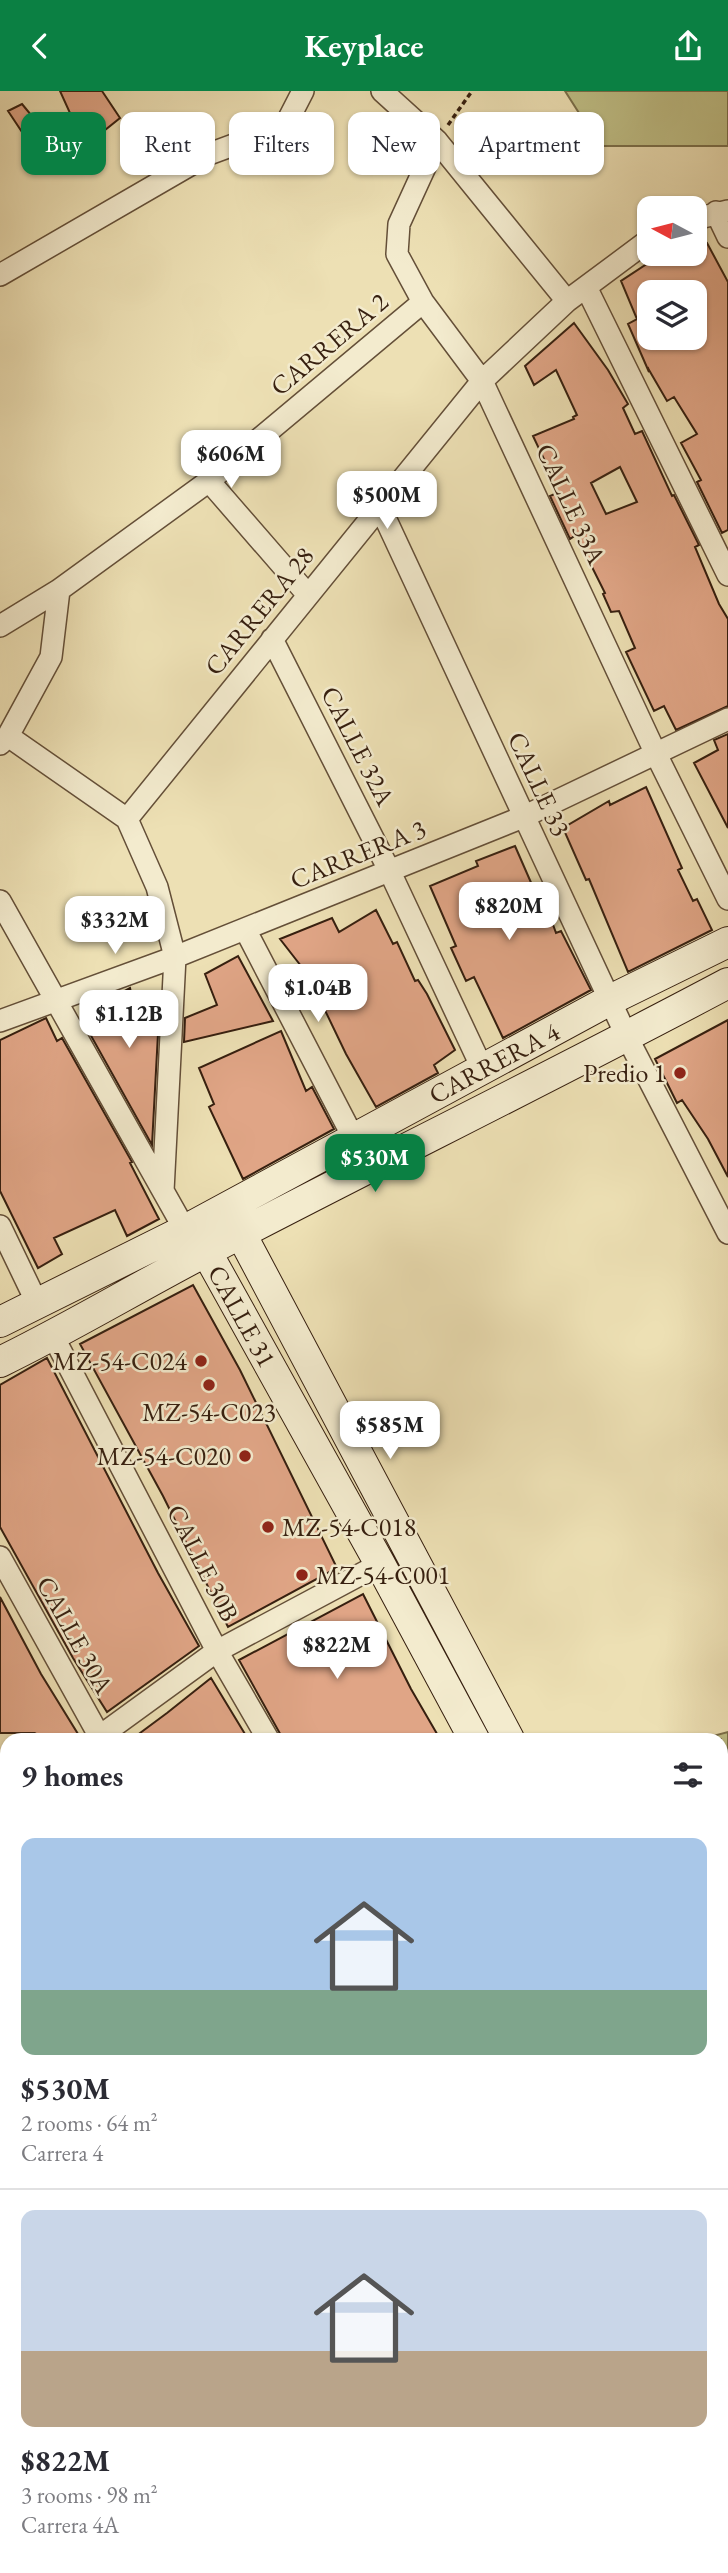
<!DOCTYPE html>
<meta charset="utf-8">
<style>
body{margin:0;font-family:"EB Garamond",serif;background:#f2f2f3;color:#2b2b33;height:100vh;display:flex;flex-direction:column;font-size:26px;white-space:nowrap}
*{box-sizing:border-box;margin:0}
p{font-size:23px;color:#7c7c81}
.icon{flex:none;width:38px;height:38px;fill:none;stroke:currentColor;stroke-width:2;stroke-linecap:round;stroke-linejoin:round}
.map{position:relative;flex:1;overflow:hidden}
.details{position:absolute;left:0px;top:1642px;width:728px;height:842px;display:flex;flex-direction:column;background:#fff;border-radius:21px 21px 0 0;box-shadow:0 2px 5px #0004}
.details>*{flex:none}
.top-card{position:absolute;left:21px;top:21px;width:686px;height:63px;display:flex;gap:14px}
.needle{width:46px;rotate:277deg}
.tools{position:absolute;left:637px;top:105px;display:grid;gap:14px}
.tools a{display:grid;place-items:center;width:70px;height:70px;border-radius:14px;background:#fff;box-shadow:0 2px 5px #0004;font-size:35px}
.price{position:absolute;translate:-50% -60px;padding:0 16px;border-radius:14px;background:#fff;color:#222;font-size:23px;line-height:46px;filter:drop-shadow(0 2px 4px #0008)}
.price::after{content:'';position:absolute;left:50%;top:42px;width:21px;height:16px;margin-left:-10px;background:inherit;clip-path:polygon(0 0,100% 0,50% 100%)}
.price.active{background:#0b8043;color:#fff}
ul{padding:0;list-style:none}
li{display:grid;align-content:center;gap:14px;height:371px;padding:0 21px}
li+li{border-top:2px solid #e1e1e2}
li span{display:grid;place-items:center;height:217px;border-radius:14px;color:#555}
li>.icon{margin-inline-start:auto}
span .icon{width:126px;height:126px;fill:#fffc;stroke-width:1}
li b{font-size:30px}
h2{display:flex;justify-content:space-between;align-items:center;height:84px;padding:0 21px;font-size:30px}
.tag{padding:0 24px;border-radius:14px;background:#fff;box-shadow:0 2px 5px #0004;font-size:24px;line-height:63px}
.tag.active{background:#0b8043;color:#fff}
header{display:flex;justify-content:space-between;align-items:center;height:91px;padding:0 21px;background:#0b8043;color:#fff;font-size:32px;font-weight:700}
.map>svg:first-child{display:block}
.green{fill:#c0c087;stroke:#7b704b;stroke-width:2}
.building{fill:#e0a586;stroke:#361f0f;stroke-width:2;fill-rule:evenodd}
.lines{fill:none;stroke-linecap:round;stroke-linejoin:round}
.street-casing{stroke:#644f38;stroke-width:24}
.secondary-casing{stroke:#361f0f;stroke-width:32}
.path{stroke:#361f0f;stroke-width:3.5;stroke-dasharray:5 3.5;stroke-linecap:butt}
.street{stroke:#f3ebce;stroke-width:21}
.secondary{stroke:#f3ebce;stroke-width:30}
.poi-dot{fill:#8f2418;stroke:#f3ebce;stroke-width:2.5}
.labels{text-anchor:middle;dominant-baseline:central;stroke-width:5;stroke-linejoin:round;paint-order:stroke}
.street-label{font-size:26px;fill:#361f0f;stroke:#f3ebce}
.poi-label{font-size:26px;fill:#361f0f;stroke:#f3ebce;text-anchor:end}
</style>
<header><svg class="icon" aria-label="back" viewBox="0 0 24 24"><path d="M15 5l-7 7 7 7"/></svg>Keyplace<svg class="icon" aria-label="share" viewBox="0 0 24 24"><path d="M12 15V3M7 8l5-5 5 5M5 13v7h14v-7"/></svg></header>
<div class="map">
<svg width="728" height="2482" viewBox="0 0 728 2482">
<rect width="100%" height="100%" fill="#ede0b4"/>
<filter id="stains"><feTurbulence type="fractalNoise" baseFrequency=".00286" numOctaves="4"/><feColorMatrix values="0 0 0 0 .2 0 0 0 0 .09 0 0 0 0 .02 0 0 0 .5 -.17"/></filter>
<radialGradient id="worn" r=".72"><stop offset=".6" stop-color="#630" stop-opacity="0"/><stop offset="1" stop-color="#630" stop-opacity=".3"/></radialGradient>
<path class="green" d="M565,0H728V55H600Z
M728,1641V1874L721,1876V1648H702Z"/>
<path class="building" d="M60,0H102L120,27L90,51L68,24L70,22Z
M22,13L41,36L26,47L8,20Z
M707,152L728,191V439L722,442L697,391L701,389L681,352L697,343L674,306L667,310L649,279V281L628,233L637,228L621,190L662,163H695V158ZM649,201H695V247H649Z
M574,232L608,279L628,313L623,317L635,343L642,340L672,405L674,404L699,454L695,456L719,513L728,528V615L676,639L664,615L654,620L626,561L635,557L619,520L611,521L603,503L605,502L576,444L570,448L550,405L557,402L550,386L552,385L533,345L574,328L573,326L577,324L556,279L534,294L525,275ZM620,376L637,411L606,423L591,392Z
M728,643V737L694,672L718,659L714,649Z
M646,696L682,777L678,779L693,810L697,808L712,839L628,881L589,788L586,789L563,737L609,710L610,714Z
M515,755L536,803L541,800L556,842L561,840L591,899L503,947L474,886L466,890L451,857L456,855L430,795L478,775L476,770Z
M376,819L393,853L397,851L415,890L418,889L427,903L455,959L434,974L438,982L376,1016L346,963L308,884L280,848L332,827L339,841Z
M238,865L273,930L184,951L185,927L217,914L205,883Z
M130,897L132,906L144,902L152,926L159,924L152,1054L85,934L87,933L82,923Z
M46,927L57,950L62,947L132,1071L130,1072L159,1128L127,1145L115,1119L54,1147L62,1163L38,1177L0,1100V949Z
M728,929V1086L708,1048L682,1009L677,1012L655,968Z
M281,940L306,1000L312,996L334,1038L243,1088L209,1016L214,1013L199,977Z
M193,1194L240,1279L337,1477L228,1536L163,1405L80,1253Z
M47,1267L158,1482L199,1555L107,1621L73,1567L0,1436V1294Z
M363,1503L411,1598L440,1648H283L239,1569Z
M0,1506L41,1583L78,1643L70,1648H23L33,1642H0Z
M211,1587L248,1648H132L167,1622Z"/>
<g class="lines">
<g class="street-casing">
<path id="street" d="M382,0L437,50L567,210
M437,50L399,133L397,163L423,211L482,290L655,661L728,808
M716,121L728,146
M695,128L728,120
M0,184L209,63L285,35L303,0
M586,196L728,484
M209,390L308,504
M380,416L627,946L728,1142
M0,535L59,499L209,390L423,211
M272,548L390,781L482,977
M8,645L127,728
M0,653L8,645L51,566L59,499
M127,728L482,290L567,210L649,149
M127,728L157,796L175,866L163,1100
M0,810L185,1139
M245,838L354,1048
M0,930L175,866L523,726L728,628
M0,1135L37,1212
M53,1245L217,1560L268,1648
M0,1466L101,1648
M96,1648L217,1560L380,1473
M0,1707L7,1703
M0,1744L7,1757
M0,2088L7,2102
M0,2420L7,2434
M28,2476L31,2482
M202,2476L205,2482
M371,2476L374,2482
M544,2476L547,2482
M719,2476L722,2482
M57,2482L68,2476"/>
</g>
<g class="secondary-casing">
<path id="secondary" d="M232,1126L509,1648
M192,1146L206,1160L380,1473L474,1648
M0,1231L185,1139L610,909L728,851
M0,1271C70,1237 136,1197 205,1161C379,1070 555,984 728,892
M721,2048L728,2061
M721,2127L728,2140"/>
</g>
<path class="path" d="M448,34L472,0"/>
<use href="#street" class="street"/>
<use href="#secondary" class="secondary"/>
</g>
<g class="poi-dot">
<circle cx="680" cy="982" r="7"/>
<circle cx="201" cy="1270" r="7"/>
<circle cx="209" cy="1294" r="7"/>
<circle cx="245" cy="1365" r="7"/>
<circle cx="268" cy="1436" r="7"/>
<circle cx="302" cy="1484" r="7"/>
</g>
<g class="labels">
<g class="street-label">
<text transform="translate(329 253) rotate(-40)">CARRERA 2</text>
<text transform="translate(571 413) rotate(65)">CALLE 33A</text>
<text transform="translate(259 520) rotate(-51)">CARRERA 28</text>
<text transform="translate(358 655) rotate(63)">CALLE 32A</text>
<text transform="translate(539 693) rotate(65)">CALLE 33</text>
<text transform="translate(358 763) rotate(-22)">CARRERA 3</text>
<text transform="translate(494 972) rotate(-28)">CARRERA 4</text>
<text transform="translate(242 1225) rotate(61)">CALLE 31</text>
<text transform="translate(203 1472) rotate(63)">CALLE 30B</text>
<text transform="translate(75 1544) rotate(61)">CALLE 30A</text>
</g>
<g class="poi-label">
<text x="666" y="982">Predio 1</text>
<text x="187" y="1270">MZ-54-C024</text>
<text x="209" y="1321" text-anchor="middle">MZ-54-C023</text>
<text x="231" y="1365">MZ-54-C020</text>
<text x="282" y="1436" text-anchor="start">MZ-54-C018</text>
<text x="316" y="1484" text-anchor="start">MZ-54-C001</text>
</g>
</g>
<rect width="100%" height="100%" filter="url(#stains)"/>
<rect width="100%" height="100%" fill="url(#worn)"/>
</svg>
<div class="tools">
<a><svg class="needle" viewBox="-14 -14 28 28"><path d="M0-13l5 13h-10z" fill="#e53935"/><path d="M0 13l5-13h-10z" fill="#7c7c81"/></svg></a>
<a><svg class="icon" aria-label="layers" viewBox="0 0 24 24"><path d="M12 4l9 5-9 5-9-5zM3 14l9 5 9-5"/></svg></a>
</div>
<b class="price" style="left:231px;top:399px">$606M</b>
<b class="price" style="left:387px;top:440px">$500M</b>
<b class="price" style="left:509px;top:851px">$820M</b>
<b class="price" style="left:115px;top:865px">$332M</b>
<b class="price" style="left:318px;top:933px">$1.04B</b>
<b class="price" style="left:129px;top:959px">$1.12B</b>
<b class="price active" style="left:375px;top:1103px">$530M</b>
<b class="price" style="left:390px;top:1370px">$585M</b>
<b class="price" style="left:337px;top:1590px">$822M</b>
<div class="top-card">
<a class="tag active">Buy</a>
<a class="tag">Rent</a>
<a class="tag">Filters</a>
<a class="tag">New</a>
<a class="tag">Apartment</a>
</div>
<section class="details">
<h2>9 homes<svg class="icon" aria-label="filters" viewBox="0 0 24 24"><path d="M4 7h16M4 17h16"/><circle cx="9" cy="7" r="2"/><circle cx="15" cy="17" r="2"/></svg></h2>
<ul>
<li><span style="background:linear-gradient(#a9c7e8 70%,#7fa58c 0)"><svg class="icon" aria-label="home" viewBox="0 0 24 24"><path d="M3 11l9-7 9 7M6 9v11h12V9"/></svg></span><div><b>$530M</b><p>2 rooms · 64 m²</p><p>Carrera 4</p></div></li>
<li><span style="background:linear-gradient(#c9d6e8 65%,#b9a48a 0)"><svg class="icon" aria-label="home" viewBox="0 0 24 24"><path d="M3 11l9-7 9 7M6 9v11h12V9"/></svg></span><div><b>$822M</b><p>3 rooms · 98 m²</p><p>Carrera 4A</p></div></li>
</ul>
</section>
</div>
